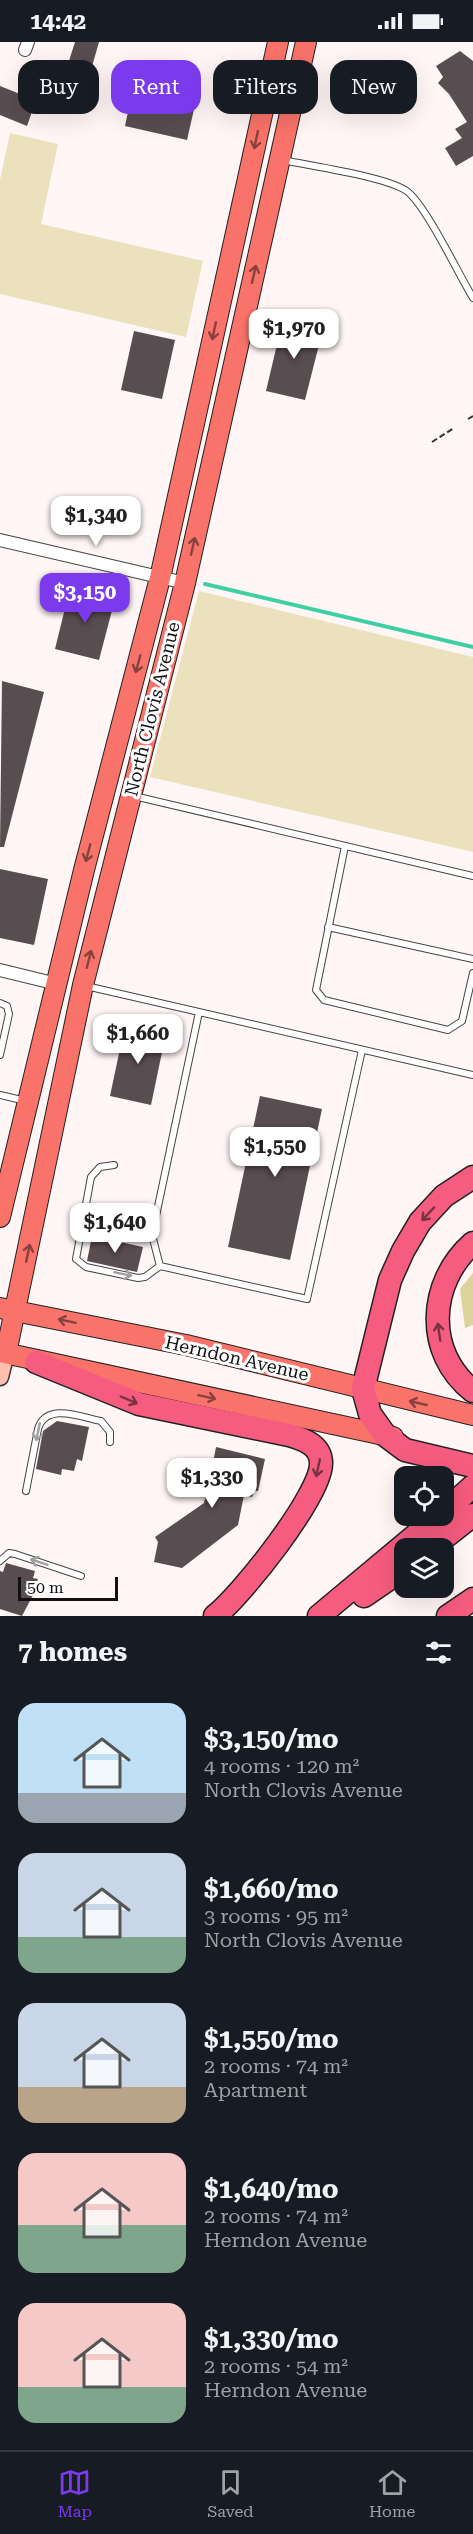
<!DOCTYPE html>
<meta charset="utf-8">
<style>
body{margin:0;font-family:"Roboto Serif",serif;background:#20242c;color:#f1f3f6;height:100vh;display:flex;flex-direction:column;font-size:22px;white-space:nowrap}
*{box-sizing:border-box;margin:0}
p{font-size:20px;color:#9ea1a6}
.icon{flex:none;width:33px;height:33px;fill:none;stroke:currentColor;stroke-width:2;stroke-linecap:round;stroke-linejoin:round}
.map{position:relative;height:1574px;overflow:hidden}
.panel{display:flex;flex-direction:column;background:#171b24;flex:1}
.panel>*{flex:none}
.hud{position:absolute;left:18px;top:18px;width:438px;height:54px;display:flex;gap:12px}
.buttons{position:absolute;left:394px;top:1424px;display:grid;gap:12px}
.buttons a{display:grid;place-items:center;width:60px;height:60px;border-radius:12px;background:#171b24;box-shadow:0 6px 24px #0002;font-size:30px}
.scale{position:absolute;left:18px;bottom:15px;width:100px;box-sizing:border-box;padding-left:6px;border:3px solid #111;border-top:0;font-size:16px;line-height:21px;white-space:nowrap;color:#111;-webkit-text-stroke:4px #fff;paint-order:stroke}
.price{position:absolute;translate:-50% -51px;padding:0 14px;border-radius:12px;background:#fff;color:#222;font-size:20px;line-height:39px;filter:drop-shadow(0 2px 3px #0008)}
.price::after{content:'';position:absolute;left:50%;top:36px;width:18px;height:14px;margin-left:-9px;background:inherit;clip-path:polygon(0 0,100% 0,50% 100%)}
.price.on{background:#7c3aed;color:#fff}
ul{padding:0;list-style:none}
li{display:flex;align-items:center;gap:18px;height:150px;padding:0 18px}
li span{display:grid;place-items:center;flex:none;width:168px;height:120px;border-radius:18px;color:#555}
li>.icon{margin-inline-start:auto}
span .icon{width:72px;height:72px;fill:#fffc;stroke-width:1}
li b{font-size:26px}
h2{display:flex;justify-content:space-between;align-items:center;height:72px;padding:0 18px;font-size:26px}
.tag{padding:0 21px;border-radius:18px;background:#171b24;box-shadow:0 6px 24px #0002;font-size:21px;line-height:54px}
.tag.on{background:#7c3aed;color:#fff}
.status{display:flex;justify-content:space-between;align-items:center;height:42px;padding:0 30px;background:#171b24;direction:ltr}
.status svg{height:16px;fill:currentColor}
.menu{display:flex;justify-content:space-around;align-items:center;height:84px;border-top:2px solid #363941;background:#171b24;font-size:16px;color:#9ea1a6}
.menu a{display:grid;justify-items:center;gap:3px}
.menu .on{color:#7c3aed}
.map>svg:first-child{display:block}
.green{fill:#ebe1bd}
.forest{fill:#dcd39c}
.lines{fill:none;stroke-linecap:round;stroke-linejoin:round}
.stream{stroke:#3ecfa5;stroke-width:4}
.building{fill:#5a4d51}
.lane-casing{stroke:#444;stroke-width:8}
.street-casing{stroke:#444;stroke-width:14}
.secondary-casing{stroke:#333;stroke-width:19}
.primary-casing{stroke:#222;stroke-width:22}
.highway-casing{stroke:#222;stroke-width:25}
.path{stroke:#333;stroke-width:2;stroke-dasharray:6 3;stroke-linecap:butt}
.lane{stroke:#fff;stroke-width:6}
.street{stroke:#fff;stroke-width:12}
.secondary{stroke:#ffbfb0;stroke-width:16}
.primary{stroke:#fa736a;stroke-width:20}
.highway{stroke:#f65c80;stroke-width:22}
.oneway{stroke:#86423e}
.oneway2{stroke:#783343}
.oneway3{stroke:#a0a0a0}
.labels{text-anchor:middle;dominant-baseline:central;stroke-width:6;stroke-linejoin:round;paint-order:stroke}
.street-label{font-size:18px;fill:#111;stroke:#fff}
</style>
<div class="status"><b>14:42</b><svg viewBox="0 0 49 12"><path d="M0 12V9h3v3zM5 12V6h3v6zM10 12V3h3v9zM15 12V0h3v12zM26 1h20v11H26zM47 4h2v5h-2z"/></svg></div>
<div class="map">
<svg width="473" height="1574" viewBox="0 0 473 1574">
<rect width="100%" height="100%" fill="#fff6f5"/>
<path class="green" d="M10,91L58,102L41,182L203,219L186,295L0,252V138Z
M199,549L473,615V810L150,735Z"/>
<path class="forest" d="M473,1231V1283L465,1286L460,1247Z"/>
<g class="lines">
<path class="stream" d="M205,542L473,605"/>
</g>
<path class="building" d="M75,0H99L91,28L68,22Z
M460,9L473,19V114L456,124L445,106L462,96L455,87L467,80L449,52L438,41L443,35L436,24Z
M137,27L200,41L187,98L125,84Z
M0,44L25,54L23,60L34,64L27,84L0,73Z
M283,277L323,287L305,358L266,349Z
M134,289L175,298L162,357L121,348Z
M70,546L115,557L99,618L55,607Z
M2,639L44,650L4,805H0Z
M0,827L48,837L34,903L0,896Z
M125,983L166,991L151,1063L110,1054Z
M260,1054L322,1067L290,1218L228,1205Z
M92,1194L143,1205L137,1230L87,1219Z
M57,1379L89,1385L82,1419L77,1417L74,1429L62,1427L61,1433L36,1427L43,1389Z
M216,1405L265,1417L258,1449H254L252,1455L244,1453L238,1483L182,1526L154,1520L158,1500L155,1495L204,1461L208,1444L205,1438L207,1425L212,1426Z
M6,1521L35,1529L33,1536L38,1537L32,1555L22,1574L0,1567V1529L3,1530Z"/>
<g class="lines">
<g class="lane-casing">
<path id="lane" d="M283,118C310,124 390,135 408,150C427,166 458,231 473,256
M134,754L473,834
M345,804L316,948L324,958L448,988L462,979L473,931
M328,885L473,917
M86,944L473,1033
M0,961L7,964L9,972L0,1013
M199,970L152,1193L160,1224L307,1257L362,1008
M0,1053L26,1059
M114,1123L100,1125L91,1135L76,1217L86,1225L138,1236L145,1235L160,1224
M26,1449L38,1387C46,1360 81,1375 101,1379L110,1390V1400
M0,1519L9,1511L15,1512L81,1534"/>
</g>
<g class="street-casing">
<path id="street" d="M25,8L28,0
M0,498L185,541
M0,928L57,942"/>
</g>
<g class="secondary-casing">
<path id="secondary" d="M0,1335L6,1311"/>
</g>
<g class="primary-casing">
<path id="primary" d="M0,1175L84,828L160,536L278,0
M0,1266L186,1303L473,1373
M0,1310L393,1395
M6,1311L83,943L185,541L306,0"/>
</g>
<g class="highway-casing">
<path id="highway" d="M473,1135L444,1154L420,1180L403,1209L390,1238L363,1347L370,1372L385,1393L405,1408L473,1424
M473,1201C428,1240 424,1311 473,1349
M36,1320L139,1362L289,1393C303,1397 321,1403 321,1421C322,1452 241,1554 215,1574
M444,1470L473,1444
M431,1506L473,1473
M364,1554L405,1526
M319,1574L440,1473
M448,1574L473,1557"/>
</g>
<path class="path" d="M468,377L473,374
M432,400L454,386"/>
<use href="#lane" class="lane"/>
<use href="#street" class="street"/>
<use href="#secondary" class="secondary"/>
<use href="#primary" class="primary"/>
<use href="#highway" class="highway"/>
</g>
<defs><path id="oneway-shaft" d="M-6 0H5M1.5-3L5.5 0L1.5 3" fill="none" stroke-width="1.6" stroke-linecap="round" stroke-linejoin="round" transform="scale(1.5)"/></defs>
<g class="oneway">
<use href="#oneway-shaft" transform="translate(256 98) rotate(102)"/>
<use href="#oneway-shaft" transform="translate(254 232) rotate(-77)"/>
<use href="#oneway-shaft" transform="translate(214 289) rotate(102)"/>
<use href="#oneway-shaft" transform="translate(193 504) rotate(-77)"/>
<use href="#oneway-shaft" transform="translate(138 622) rotate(105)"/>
<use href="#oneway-shaft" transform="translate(88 811) rotate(105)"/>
<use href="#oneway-shaft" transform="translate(89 917) rotate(-76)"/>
<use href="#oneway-shaft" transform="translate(28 1211) rotate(-78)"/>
<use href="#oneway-shaft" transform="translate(67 1279) rotate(-168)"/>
<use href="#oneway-shaft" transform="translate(207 1355) rotate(12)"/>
<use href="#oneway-shaft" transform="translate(418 1361) rotate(-167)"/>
</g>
<g class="oneway2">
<use href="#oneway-shaft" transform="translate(428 1172) rotate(133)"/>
<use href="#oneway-shaft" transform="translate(439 1290) rotate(-98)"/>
<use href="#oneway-shaft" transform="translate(129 1358) rotate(23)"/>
<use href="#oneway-shaft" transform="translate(318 1426) rotate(102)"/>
</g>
<g class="oneway3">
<use href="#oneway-shaft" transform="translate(123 1232) rotate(12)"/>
<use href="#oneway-shaft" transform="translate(38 1390) rotate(102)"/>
<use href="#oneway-shaft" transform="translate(39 1520) rotate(-161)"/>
</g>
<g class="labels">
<g class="street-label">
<text transform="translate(152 667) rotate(-76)">North Clovis Avenue</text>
<text transform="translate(237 1316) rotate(13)">Herndon Avenue</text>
</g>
</g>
</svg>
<div class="buttons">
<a><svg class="icon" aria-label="locate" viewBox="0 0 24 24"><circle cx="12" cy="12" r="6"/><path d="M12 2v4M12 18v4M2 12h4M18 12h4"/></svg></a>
<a><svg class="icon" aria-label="layers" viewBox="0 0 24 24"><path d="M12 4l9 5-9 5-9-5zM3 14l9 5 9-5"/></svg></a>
</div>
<div class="scale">50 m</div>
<b class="price" style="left:294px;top:318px">$1,970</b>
<b class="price" style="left:96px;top:505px">$1,340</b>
<b class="price on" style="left:85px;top:582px">$3,150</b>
<b class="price" style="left:138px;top:1023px">$1,660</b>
<b class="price" style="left:275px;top:1136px">$1,550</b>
<b class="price" style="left:115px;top:1212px">$1,640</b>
<b class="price" style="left:212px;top:1467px">$1,330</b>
<div class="hud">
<a class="tag">Buy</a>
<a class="tag on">Rent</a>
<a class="tag">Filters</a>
<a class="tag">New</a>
</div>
</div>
<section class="panel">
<h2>7 homes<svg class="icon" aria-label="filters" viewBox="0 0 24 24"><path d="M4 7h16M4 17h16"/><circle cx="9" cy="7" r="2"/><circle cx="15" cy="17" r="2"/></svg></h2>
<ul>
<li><span style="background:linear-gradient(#bfe0f5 75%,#9aa5b1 0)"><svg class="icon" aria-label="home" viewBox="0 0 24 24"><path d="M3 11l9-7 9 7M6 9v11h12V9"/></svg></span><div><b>$3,150/mo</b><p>4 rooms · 120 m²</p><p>North Clovis Avenue</p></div></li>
<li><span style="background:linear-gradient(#c9d6e8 70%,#7fa58c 0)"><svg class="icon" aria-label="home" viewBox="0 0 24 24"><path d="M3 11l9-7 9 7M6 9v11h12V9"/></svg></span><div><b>$1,660/mo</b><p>3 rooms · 95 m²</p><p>North Clovis Avenue</p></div></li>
<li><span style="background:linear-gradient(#c9d6e8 70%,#b9a48a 0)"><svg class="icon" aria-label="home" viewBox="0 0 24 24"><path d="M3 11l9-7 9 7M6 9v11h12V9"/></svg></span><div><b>$1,550/mo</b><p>2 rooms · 74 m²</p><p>Apartment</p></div></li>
<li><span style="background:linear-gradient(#f6c9c9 60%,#7fa58c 0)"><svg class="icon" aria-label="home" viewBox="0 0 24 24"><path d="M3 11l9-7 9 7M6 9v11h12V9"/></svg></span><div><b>$1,640/mo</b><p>2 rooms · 74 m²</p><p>Herndon Avenue</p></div></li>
<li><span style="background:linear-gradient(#f6c9c9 70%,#7fa58c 0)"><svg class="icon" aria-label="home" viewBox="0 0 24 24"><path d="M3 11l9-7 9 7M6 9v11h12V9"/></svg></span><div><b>$1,330/mo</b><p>2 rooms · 54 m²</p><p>Herndon Avenue</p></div></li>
</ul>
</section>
<nav class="menu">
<a class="on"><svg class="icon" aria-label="map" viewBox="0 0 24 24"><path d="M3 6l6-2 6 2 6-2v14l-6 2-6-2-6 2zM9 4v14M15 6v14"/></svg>Map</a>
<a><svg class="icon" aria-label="saved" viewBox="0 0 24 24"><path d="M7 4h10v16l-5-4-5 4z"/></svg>Saved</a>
<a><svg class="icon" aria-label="home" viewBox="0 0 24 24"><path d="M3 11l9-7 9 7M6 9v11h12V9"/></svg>Home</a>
</nav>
